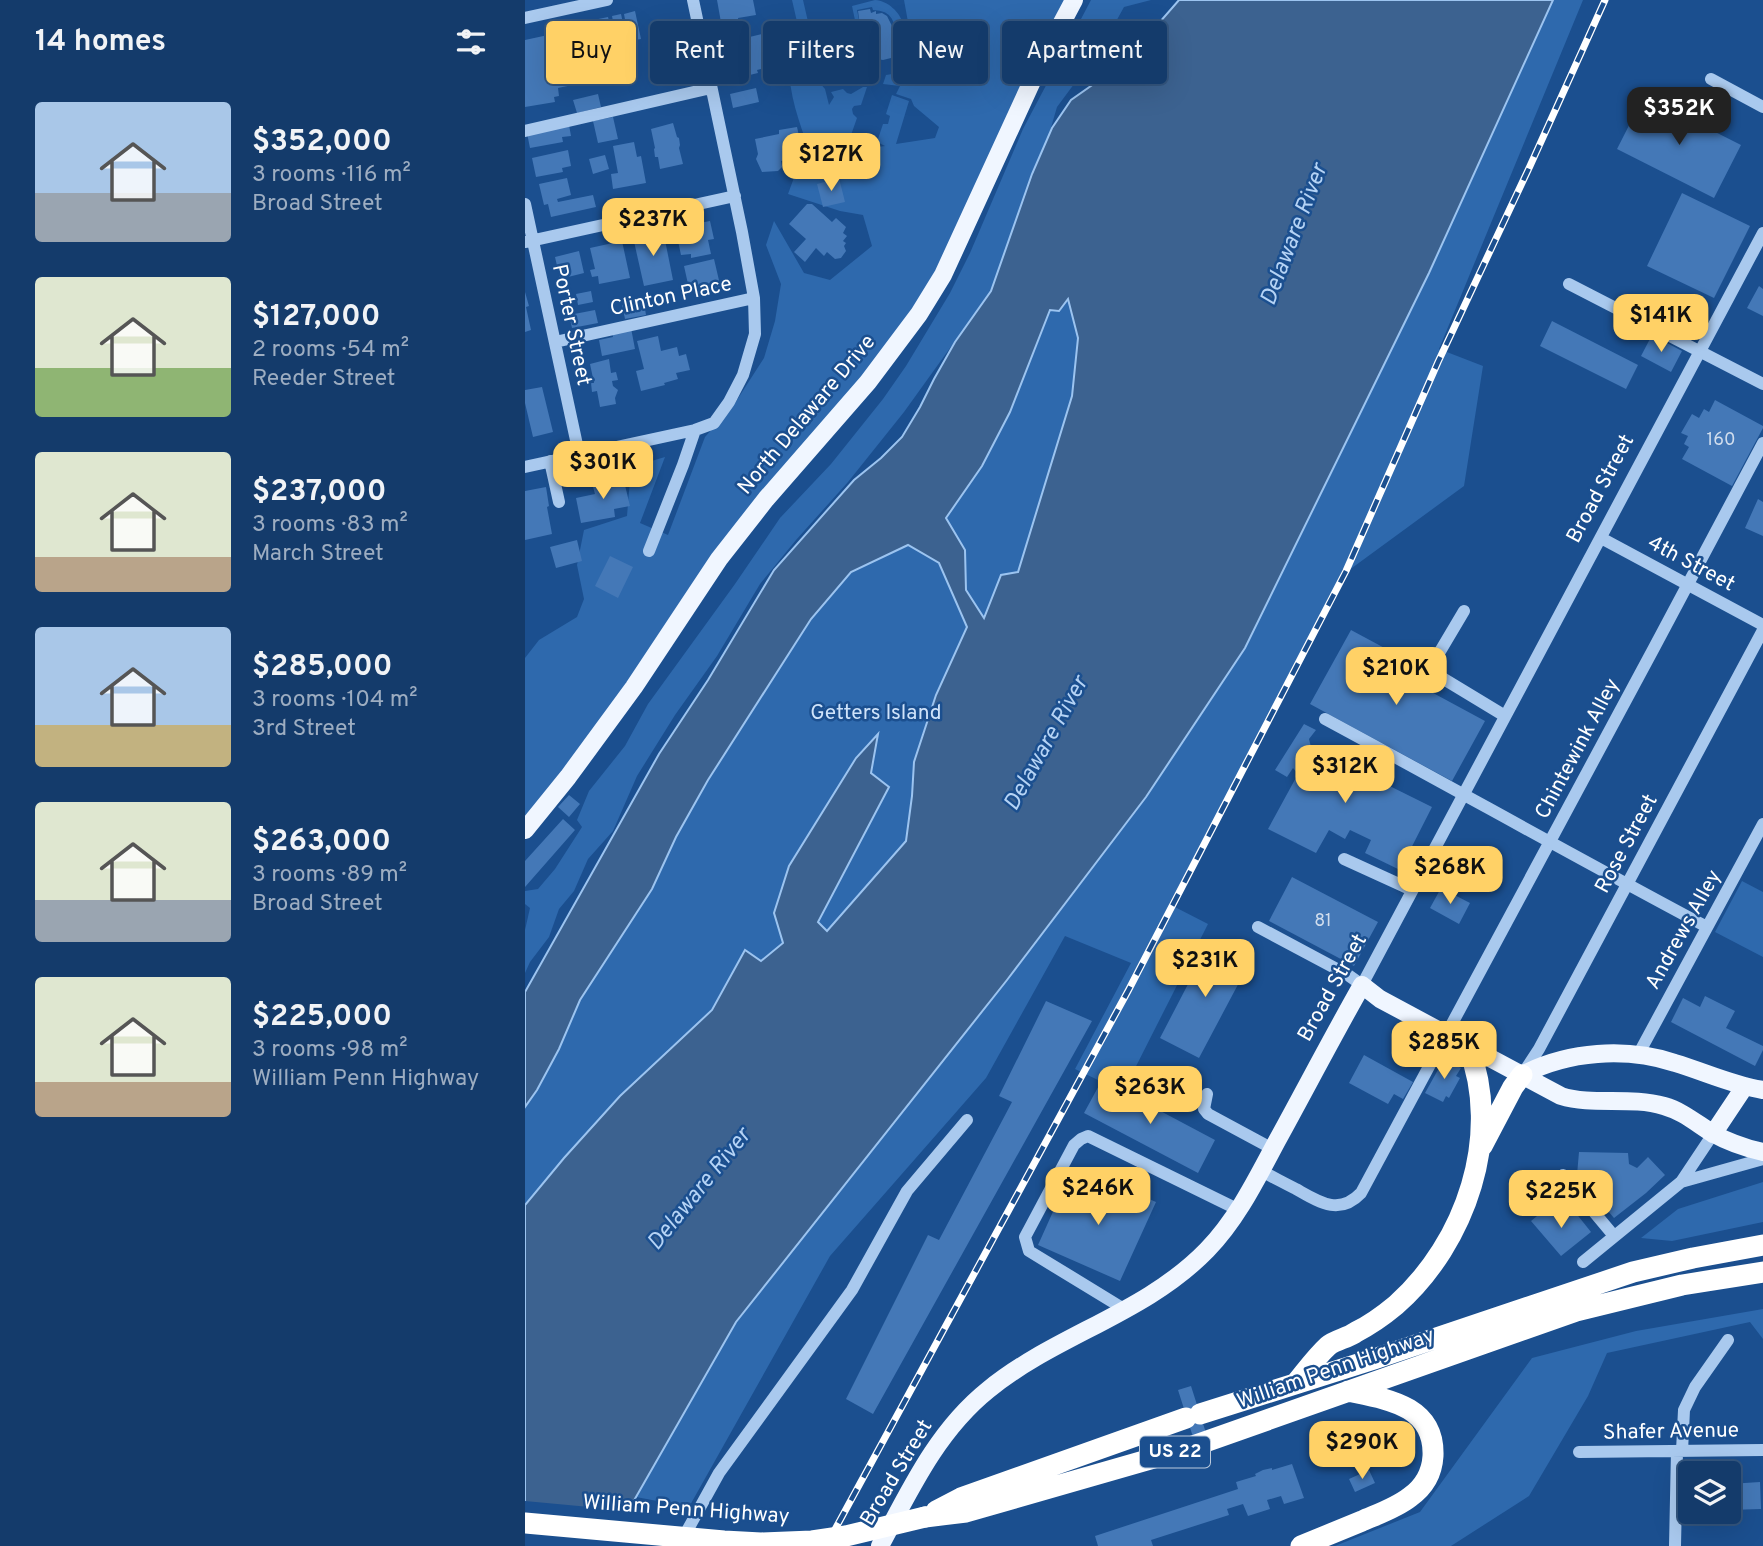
<!DOCTYPE html>
<meta charset="utf-8">
<style>
body{margin:0;font-family:Overpass,sans-serif;background:#214673;color:#f1f3f6;height:100vh;display:flex;flex-direction:column;font-size:26px;white-space:nowrap}
*{box-sizing:border-box;margin:0}
p{font-size:23px;color:#9dadc1}
.icon{flex:none;width:38px;height:38px;fill:none;stroke:currentColor;stroke-width:2;stroke-linecap:round;stroke-linejoin:round}
.map{position:relative;flex:1;overflow:hidden}
.panel{display:flex;flex-direction:column;background:#143b6b;width:525px}
.panel>*{flex:none}
.banner{position:absolute;left:21px;top:21px;width:665px;height:63px;display:flex;gap:14px}
.fabs{position:absolute;left:1153px;top:1461px;display:grid;gap:14px}
.fabs a{display:grid;place-items:center;width:63px;height:63px;border-radius:7px;background:#143b6b;box-shadow:0 7px 28px #0002,0 0 0 2px #33557e;font-size:35px}
.price{position:absolute;translate:-50% -60px;padding:0 16px;border-radius:14px;background:#ffd166;color:#111;font-size:23px;line-height:46px;filter:drop-shadow(0 2px 4px #0008)}
.price::after{content:'';position:absolute;left:50%;top:42px;width:21px;height:16px;margin-left:-10px;background:inherit;clip-path:polygon(0 0,100% 0,50% 100%)}
.price.active{background:#222;color:#fff}
ul{padding:0;list-style:none}
li{display:flex;align-items:center;gap:21px;height:175px;padding:0 35px}
li span{display:grid;place-items:center;flex:none;width:196px;height:140px;border-radius:7px;color:#555}
li>.icon{margin-inline-start:auto}
span .icon{width:84px;height:84px;fill:#fffc;stroke-width:1}
li b{font-size:30px}
h2{display:flex;justify-content:space-between;align-items:center;height:84px;padding:0 35px;font-size:30px}
.pill{padding:0 24px;border-radius:7px;background:#143b6b;box-shadow:0 7px 28px #0002,0 0 0 2px #33557e;font-size:24px;line-height:63px}
.pill.active{background:#ffd166;color:#111}
main{display:flex;flex:1;min-height:0}
.map>svg:first-child{display:block}
.green{fill:#2e69ad}
.water{fill:#3c6290;stroke:#9cc4f0;stroke-width:2;fill-rule:evenodd}
.pier{fill:#1b4f8f}
.building{fill:#4478b7}
.lines{fill:none;stroke-linecap:round;stroke-linejoin:round}
.minor{stroke:#a9c9ee;stroke-width:12}
.major{stroke:#f0f6ff;stroke-width:18}
.highway{stroke:#fff;stroke-width:21}
.rail-casing{stroke:#fff;stroke-width:7}
.rail{stroke:#1b4f8f;stroke-width:4.5;stroke-dasharray:13;stroke-linecap:butt}
.highway-bridge{stroke:#fff;stroke-width:21}
.labels{text-anchor:middle;dominant-baseline:central;stroke-width:5;stroke-linejoin:round;paint-order:stroke}
.number-label{font-size:18px;fill:#d0dded}
.shield{fill:#1b4f8f;stroke:#bbcadd;stroke-width:2}
.shield-label{font-size:19px;font-weight:bold;fill:#fff}
.street-label{font-size:21px;fill:#fff;stroke:#1b4f8f}
.park-label{font-size:21px;fill:#cfe3fa;stroke:#1b4f8f}
.water-label{font-size:23px;font-style:italic;fill:#b5d3f5;stroke:#1b4f8f}
</style>
<main>
<section class="panel">
<h2>14 homes<svg class="icon" aria-label="filters" viewBox="0 0 24 24"><path d="M4 7h16M4 17h16"/><circle cx="9" cy="7" r="2"/><circle cx="15" cy="17" r="2"/></svg></h2>
<ul>
<li><span style="background:linear-gradient(#a9c7e8 65%,#9aa5b1 0)"><svg class="icon" aria-label="home" viewBox="0 0 24 24"><path d="M3 11l9-7 9 7M6 9v11h12V9"/></svg></span><div><b>$352,000</b><p>3 rooms · 116 m²</p><p>Broad Street</p></div></li>
<li><span style="background:linear-gradient(#dfe7d0 65%,#8fb573 0)"><svg class="icon" aria-label="home" viewBox="0 0 24 24"><path d="M3 11l9-7 9 7M6 9v11h12V9"/></svg></span><div><b>$127,000</b><p>2 rooms · 54 m²</p><p>Reeder Street</p></div></li>
<li><span style="background:linear-gradient(#dfe7d0 75%,#b9a48a 0)"><svg class="icon" aria-label="home" viewBox="0 0 24 24"><path d="M3 11l9-7 9 7M6 9v11h12V9"/></svg></span><div><b>$237,000</b><p>3 rooms · 83 m²</p><p>March Street</p></div></li>
<li><span style="background:linear-gradient(#a9c7e8 70%,#c2b280 0)"><svg class="icon" aria-label="home" viewBox="0 0 24 24"><path d="M3 11l9-7 9 7M6 9v11h12V9"/></svg></span><div><b>$285,000</b><p>3 rooms · 104 m²</p><p>3rd Street</p></div></li>
<li><span style="background:linear-gradient(#dfe7d0 70%,#9aa5b1 0)"><svg class="icon" aria-label="home" viewBox="0 0 24 24"><path d="M3 11l9-7 9 7M6 9v11h12V9"/></svg></span><div><b>$263,000</b><p>3 rooms · 89 m²</p><p>Broad Street</p></div></li>
<li><span style="background:linear-gradient(#dfe7d0 75%,#b9a48a 0)"><svg class="icon" aria-label="home" viewBox="0 0 24 24"><path d="M3 11l9-7 9 7M6 9v11h12V9"/></svg></span><div><b>$225,000</b><p>3 rooms · 98 m²</p><p>William Penn Highway</p></div></li>
</ul>
</section>
<div class="map">
<svg width="1238" height="1546" viewBox="0 0 1238 1546">
<rect width="100%" height="100%" fill="#1b4f8f"/>
<path class="green" d="M267,0H278L290,52L287,53L288,55L281,61Z
M350,0C363,1 375,12 378,24L370,26C366,14 361,11 348,10L347,7L332,10L335,25H331L327,6Z
M379,0H542L439,218L400,290L360,347L147,618L86,705L21,792L0,817V658L14,640L52,617L59,599L52,565L59,530L102,516L106,467L140,457L115,523L143,535L180,437L210,403L239,358L250,321L256,284L241,245L249,221L279,273L305,280L347,246L338,215L315,211L263,194L274,164L284,150C274,121 264,95 264,65L275,60L300,89L304,105L309,97L306,92L318,89L322,93L326,94L338,87H342L336,105L329,106L327,109L328,114L332,118L326,135L325,138L317,137C328,152 344,148 360,146L352,142L358,124H363L365,116L361,114L367,95L384,101L371,144L410,138L414,127L389,106L386,99L371,94L375,86L358,84L361,75C379,72 390,70 390,49L398,47L399,54L403,49L401,42L389,45L386,35L389,27L383,22Z
M566,0H626L599,7L578,45L532,107L522,141L507,174L466,291L379,412L323,482L271,540L235,584L192,656L150,715L112,776L88,831L63,859L49,891L34,909L24,937L5,962L0,973V930L5,908L0,904V891L13,889L30,869L57,827L52,820L64,791L100,746L123,704L210,584L255,518L306,464L358,399L381,366L425,293L445,253L498,129Z
M1028,0H1058L914,349L958,366L939,486L816,576L800,614L644,904L683,924L598,1092L550,1069L606,963L540,936L461,1078L305,1256L164,1507L111,1497L211,1322L482,980L621,797L717,653L904,273Z
M332,65L346,68L349,72L356,75L354,82C331,74 324,81 302,85L299,84L295,75Z
M543,298L553,338L547,396L496,561L469,670L450,761L253,988L0,1241V1107L12,1090L34,1049L55,1000L127,889L151,837L183,780L286,619L312,565L421,519L457,466L485,412L526,309Z
M1217,881L1238,892V957L1190,932Z
M1238,1182V1222L1147,1241L1116,1238L1153,1209Z
M1238,1309V1339L1225,1322L1082,1353L1063,1396L1004,1496L926,1546H810L895,1512L1007,1358L1111,1331Z"/>
<path class="water" d="M654,0H1028L904,273L720,648L621,797L482,980L211,1322L83,1546H0V1205L39,1158L95,1096L187,1010L220,950L236,961L258,943L249,913L264,866L331,758L353,734L346,773L364,787L293,922L302,931L381,841L387,796L389,762L411,695L442,627L414,563L383,545L326,572L286,619L183,780L151,837L127,889L55,1000L34,1049L12,1090L0,1107V992L134,754L183,680L249,570L329,480L356,458L377,437L395,407L409,379L430,342L466,291L507,174L527,128L546,100L600,62ZM543,299L553,338L547,396L493,572L476,575L459,618L441,590L440,550L421,518L457,466L485,412L525,310L534,311Z"/>
<path class="pier" d="M0,1501L107,1511L87,1546H0Z"/>
<path class="building" d="M192,0H228L231,15L213,18L214,26L197,28Z
M345,9L346,13L351,11V14L357,13L362,16L367,26L372,46L378,50L376,58L373,60L366,58L358,60L353,59L349,60L345,57L339,58L335,65L331,62L291,71L287,52L305,49L304,46L313,42L312,38L325,35L327,30L335,25L333,11Z
M110,11L116,39L104,41L99,14Z
M96,14L104,51L94,53L87,16Z
M83,17L90,45L65,50L59,22Z
M140,22L141,27L148,25L155,52L134,57L127,29L135,27L134,24Z
M44,26L48,42L50,41L57,69L50,71L52,84L33,88L34,96L29,97L30,102L0,107V40L23,35L25,43L35,50V54L30,61L31,64L47,61V59L41,61L33,29Z
M237,34L239,42L250,40L256,64L232,70L233,73L216,77L211,59L206,58L204,50L214,48L212,40Z
M231,88L234,102L208,108L205,94Z
M73,94L76,107L52,113L48,100Z
M1119,96L1216,145L1189,198L1092,149Z
M88,117L93,139L73,143L68,121Z
M148,123L152,137L154,138L155,145L154,148L158,164L135,169L133,157H130L129,149L130,148L126,129Z
M44,125L46,136L37,137L38,142L5,148L2,133Z
M272,127L278,153L262,156L263,159L256,161L257,167L253,171L237,172L231,159L233,154L230,139L254,134V130Z
M109,142L112,157L116,156L121,183L88,189L86,174L93,173L88,146Z
M43,150L46,166L37,168L38,172L11,177L7,158Z
M80,155L84,169L68,174L64,159Z
M42,178L46,195L32,199L33,202L68,195L71,207L26,217L23,204L19,205L14,184Z
M314,178L320,202L298,207L292,184Z
M1157,193L1225,226L1189,298L1122,266Z
M282,204H287L307,222L311,218L321,227L318,233L322,236L318,241L321,243L319,246L321,251L316,258L310,259L302,252L299,256L291,248L280,262L269,252L281,239L264,224Z
M185,221L189,239L183,240L186,254L166,258V254L156,255L153,241L161,239L158,226Z
M138,230L148,280L119,286L108,237Z
M97,241L105,278L74,284L73,276L67,277L65,270L70,269L65,248Z
M54,251L59,273L35,279L30,257Z
M189,259L196,289L175,294L174,291L165,293L159,266Z
M1234,286L1238,289V316L1222,308Z
M66,291L68,302L53,305L51,294Z
M0,292L4,306L1,307L6,330L0,332Z
M118,296L121,315L100,319L97,305L105,303V299Z
M70,310L73,323L47,328L44,315Z
M1027,321L1113,365L1101,389L1015,346Z
M106,328L110,349L77,356L74,340L88,337L87,331Z
M1127,335L1157,351L1146,372L1116,356Z
M133,336L136,351L152,347L154,356L161,354L165,370L151,373L153,379L139,383L140,385L116,391L111,371L119,369L112,341Z
M84,359L86,373L91,372L93,380L87,381L88,386L93,390L90,398L91,404L75,407L72,391L67,392L66,383H69L65,364Z
M17,387L28,432L8,437L0,403V390Z
M1190,400L1238,426V428L1207,486L1157,459L1164,447L1159,444L1163,436L1156,433L1167,414L1174,418L1179,409L1184,412Z
M98,477L105,506L89,509L90,517L56,523L51,498L70,494L67,483Z
M21,487L24,506L22,507L27,534L0,540V491Z
M1233,499L1238,502V536L1220,528Z
M52,540L57,561L31,568L25,547Z
M85,556L108,567L93,598L70,586Z
M826,630L880,659L873,674L960,721L927,781L785,704Z
M779,724L791,730L784,739L786,747L907,807L875,870L840,853L846,840L825,830L820,839L804,830L791,853L743,829L773,774L768,768L762,777L750,770Z
M44,795L55,804L44,817L33,807Z
M38,819L50,830L0,887V861Z
M767,877L853,922L829,966L744,921Z
M916,888L945,903L934,924L905,908Z
M686,940L726,960L674,1058L635,1038Z
M1180,996L1210,1011L1201,1028L1238,1046V1050L1230,1066L1146,1022L1158,998L1175,1007Z
M521,1001L567,1021L348,1414L321,1399L403,1235L414,1240L487,1102L474,1096Z
M839,1055L888,1082L878,1099L869,1094L863,1104L824,1083Z
M919,1059L936,1068L931,1076L935,1078L924,1098L921,1096L918,1102L900,1093Z
M577,1080L690,1140L673,1173L559,1113Z
M1054,1152L1103,1153L1104,1164L1112,1168L1123,1157L1140,1175L1121,1193L1089,1218L1052,1175Z
M578,1179L631,1202L595,1281L513,1245L540,1185L569,1198Z
M1023,1207L1036,1223L1050,1212L1066,1232L1036,1256L1006,1221Z
M666,1386L681,1433L668,1437L653,1390Z
M767,1464L779,1498L759,1504L756,1496L742,1500L745,1509L723,1516L718,1504L702,1509L704,1515L626,1540L628,1546H573L570,1536L713,1489L711,1482L731,1476L730,1474L738,1470L747,1468V1470Z
M844,1470L850,1483L830,1492L824,1479Z
M1235,1482L1236,1509L1204,1510V1484Z"/>
<g class="lines">
<path class="minor" d="M0,18L82,0
M1186,79L1238,107
M0,131L186,88
M0,204L54,454
M1,242L210,196
M1044,284L1238,384
M30,342L229,298
M25,461L34,502
M0,467L170,430L189,423L204,402L218,375L230,334L229,298L217,232L168,0
M1076,538L1238,625
M124,551L158,465L170,430
M939,611L904,670L980,716
M800,719C928,788 1054,859 1182,927
M819,859L887,890
M733,927L823,975L837,985L1238,233
M1113,1055L1238,824
M997,1075L1014,1049L1238,630
M682,1094L679,1109L683,1114L748,1149
M736,1171C748,1177 759,1183 771,1189C794,1202 814,1216 836,1193C969,942 1106,694 1238,443
M1038,1175L1089,1236
M1156,1182L1238,1159
M1058,1262L1156,1182L1188,1134
M599,1309L504,1251L500,1237L549,1145L556,1139L563,1136L714,1210
M1157,1451L1159,1410L1170,1387L1203,1340
M1054,1452L1238,1450
M157,1540L194,1473L327,1290L382,1191L442,1120
M1150,1546L1152,1451"/>
<path class="major" d="M0,830L43,777L109,687L194,559L241,499L343,382L394,314L418,275L514,66L549,0
M997,1075C1043,1051 1101,1047 1150,1063C1180,1072 1207,1085 1238,1090
M1188,1134L1220,1086
M355,1546C385,1490 412,1431 463,1390C530,1335 620,1314 682,1250C713,1218 732,1178 753,1139C781,1088 808,1036 837,985L855,999L1036,1096C1068,1106 1105,1096 1139,1106C1157,1111 1171,1123 1187,1133C1203,1142 1220,1148 1238,1152"/>
<path class="highway" d="M957,1146L988,1087L997,1075
M771,1383C781,1371 791,1357 803,1346C810,1340 823,1338 831,1332C845,1325 859,1315 871,1305C941,1243 978,1135 943,1046
M675,1414L849,1359L1108,1272L1168,1258L1238,1245
M411,1511L436,1498L661,1418
M400,1517L441,1512L657,1450L1051,1311L1157,1285L1238,1272
M776,1546C796,1538 817,1529 837,1521C853,1514 871,1508 885,1497C899,1487 907,1473 908,1456C910,1405 861,1399 823,1391"/>
<g class="rail-casing">
<path id="rail" d="M301,1546L603,991L821,571L913,362L1005,166L1080,0"/>
</g>
<use href="#rail" class="rail"/>
<path class="highway-bridge" d="M0,1523L199,1541L236,1543L287,1541L321,1536L400,1517"/>
</g>
<g class="labels">
<g class="number-label">
<text x="1196" y="440">160</text>
<text x="798" y="921">81</text>
</g>
<rect class="shield" x="615" y="1436.5" width="70" height="31" rx="5"/>
<g class="shield-label">
<text x="650" y="1452">US 22</text>
</g>
<g class="street-label">
<text transform="translate(146 297) rotate(-12)">Clinton Place</text>
<text transform="translate(46 325) rotate(78)">Porter Street</text>
<text transform="translate(282 415) rotate(-50)">North Delaware Drive</text>
<text transform="translate(1076 489) rotate(-62)">Broad Street</text>
<text transform="translate(1166 564) rotate(28)">4th Street</text>
<text transform="translate(1053 749) rotate(-62)">Chintewink Alley</text>
<text transform="translate(1102 844) rotate(-62)">Rose Street</text>
<text transform="translate(1159 930) rotate(-61)">Andrews Alley</text>
<text transform="translate(808 988) rotate(-61)">Broad Street</text>
<text transform="translate(811 1369) rotate(-19)">William Penn Highway</text>
<text transform="translate(1146 1432) rotate(-1)">Shafer Avenue</text>
<text transform="translate(372 1473) rotate(-59)">Broad Street</text>
<text transform="translate(161 1510) rotate(4)">William Penn Highway</text>
</g>
<g class="park-label">
<text x="351" y="713">Getters Island</text>
</g>
<g class="water-label">
<text transform="translate(770 235) rotate(-69)">Delaware River</text>
<text transform="translate(522 744) rotate(-61)">Delaware River</text>
<text transform="translate(175 1190) rotate(-51)">Delaware River</text>
</g>
</g>
</svg>
<div class="fabs">
<a><svg class="icon" aria-label="layers" viewBox="0 0 24 24"><path d="M12 4l9 5-9 5-9-5zM3 14l9 5 9-5"/></svg></a>
</div>
<b class="price active" style="left:1154px;top:147px">$352K</b>
<b class="price" style="left:306px;top:193px">$127K</b>
<b class="price" style="left:128px;top:258px">$237K</b>
<b class="price" style="left:1136px;top:354px">$141K</b>
<b class="price" style="left:78px;top:501px">$301K</b>
<b class="price" style="left:871px;top:707px">$210K</b>
<b class="price" style="left:820px;top:805px">$312K</b>
<b class="price" style="left:925px;top:906px">$268K</b>
<b class="price" style="left:680px;top:999px">$231K</b>
<b class="price" style="left:919px;top:1081px">$285K</b>
<b class="price" style="left:625px;top:1126px">$263K</b>
<b class="price" style="left:573px;top:1227px">$246K</b>
<b class="price" style="left:1036px;top:1230px">$225K</b>
<b class="price" style="left:837px;top:1481px">$290K</b>
<div class="banner">
<a class="pill active">Buy</a>
<a class="pill">Rent</a>
<a class="pill">Filters</a>
<a class="pill">New</a>
<a class="pill">Apartment</a>
</div>
</div>
</main>
